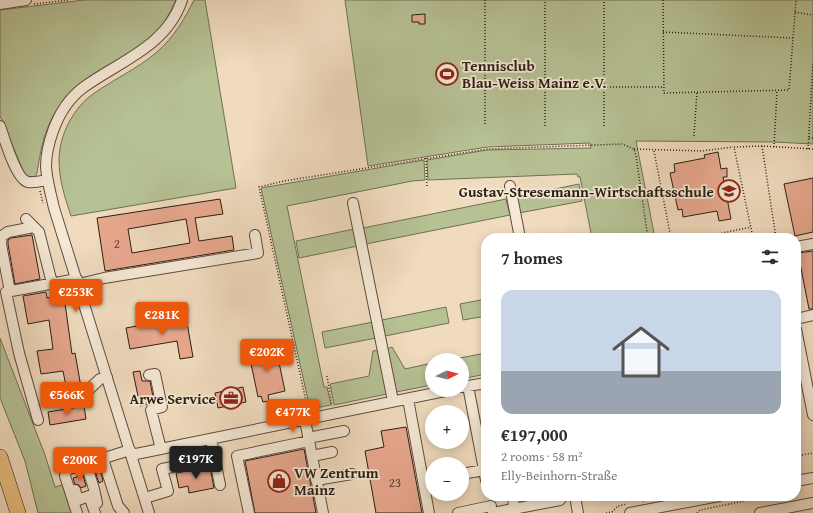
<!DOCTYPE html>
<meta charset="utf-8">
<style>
body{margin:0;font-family:"Gentium Book Plus",serif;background:#f7f7f7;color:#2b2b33;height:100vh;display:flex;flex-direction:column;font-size:15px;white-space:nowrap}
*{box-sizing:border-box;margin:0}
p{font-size:13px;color:#7c7c81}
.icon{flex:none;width:22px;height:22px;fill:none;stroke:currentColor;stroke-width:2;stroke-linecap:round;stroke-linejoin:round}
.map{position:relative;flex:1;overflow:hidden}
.panel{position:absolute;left:481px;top:233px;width:320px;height:268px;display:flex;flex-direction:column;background:#fff;border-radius:16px;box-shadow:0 2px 10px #0003}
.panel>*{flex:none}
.needle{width:26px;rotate:84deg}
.fabs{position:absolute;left:425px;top:353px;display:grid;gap:8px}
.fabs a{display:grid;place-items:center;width:44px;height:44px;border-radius:50%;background:#fff;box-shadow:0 2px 10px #0003;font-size:20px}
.price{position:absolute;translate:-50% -34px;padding:0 9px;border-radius:4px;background:#ea580c;color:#fff;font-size:13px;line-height:26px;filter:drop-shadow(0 1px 2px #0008)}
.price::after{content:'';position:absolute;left:50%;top:24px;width:12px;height:9px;margin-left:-6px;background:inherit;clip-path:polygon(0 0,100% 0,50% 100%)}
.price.current{background:#222;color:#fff}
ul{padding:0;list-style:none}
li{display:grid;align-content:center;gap:8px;height:212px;padding:0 20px}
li+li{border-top:1px solid #e1e1e2}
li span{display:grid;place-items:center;height:124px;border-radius:12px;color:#555}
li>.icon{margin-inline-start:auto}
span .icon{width:72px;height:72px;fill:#fffc;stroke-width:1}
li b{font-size:17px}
h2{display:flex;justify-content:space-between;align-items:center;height:48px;padding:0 20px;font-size:17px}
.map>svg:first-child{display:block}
.green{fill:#b6c194;stroke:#707054}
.building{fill:#e8a88f;stroke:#2b1e14;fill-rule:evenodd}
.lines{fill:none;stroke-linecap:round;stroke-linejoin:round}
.minor-casing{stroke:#5c4d3e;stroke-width:12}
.highway-casing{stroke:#2b1e14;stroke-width:16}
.path{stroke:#2b1e14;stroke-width:1.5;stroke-dasharray:1 2;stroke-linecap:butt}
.minor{stroke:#f5e8d5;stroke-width:10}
.highway{stroke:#e8be7f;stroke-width:15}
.labels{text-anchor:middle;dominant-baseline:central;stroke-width:3.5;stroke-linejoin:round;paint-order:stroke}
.number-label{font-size:13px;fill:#5a4033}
.poi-label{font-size:15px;font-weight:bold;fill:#2b1e14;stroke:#f5e8d5;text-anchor:start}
</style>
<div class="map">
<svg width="813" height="513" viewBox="0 0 813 513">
<rect width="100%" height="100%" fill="#f0dbbe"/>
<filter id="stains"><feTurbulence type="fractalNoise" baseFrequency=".005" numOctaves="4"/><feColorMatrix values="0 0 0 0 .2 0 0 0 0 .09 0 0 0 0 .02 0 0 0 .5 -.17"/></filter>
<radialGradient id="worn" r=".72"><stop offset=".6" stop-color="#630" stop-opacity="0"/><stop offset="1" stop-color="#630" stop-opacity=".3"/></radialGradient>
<path class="green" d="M84,0H176C169,15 161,30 148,40C119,65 77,77 56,111C44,130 40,153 37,173L35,177L26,176L24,173L0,116V10Z
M194,0H205L236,188L71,216C65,198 59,180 59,160C59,136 73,108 93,94C114,79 137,69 157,52C174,37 184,20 194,0Z
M345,0H813V144L774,142L636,141L655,238H592L580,177H578L577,174L428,180L427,160L487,150L591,148L590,143L487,147L368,166Z
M424,160L425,180L412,181L287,206L324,387H327L331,405L310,409L261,188Z
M579,184L582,201L519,213L516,197Z
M506,199L510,215L366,244L363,228Z
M354,229L358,246L299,258L296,241Z
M486,299V316L463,320L460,304Z
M446,307L449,323L385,336L382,320Z
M373,322L376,338L325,348L322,332Z
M0,338L45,455L55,487L65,484L73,513H38L25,461L0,398Z
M392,347L405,369L432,363V385L396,392L387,349Z
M379,350L387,394L334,405L330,384L369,376L373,351Z
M486,353V374L462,379V360H449Z"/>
<path class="building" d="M425,14V24H419V22H412V15Z
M718,152L721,169L727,168V177H723L731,219L719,221L717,211L683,217L682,209L678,210L670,173L675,172L674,164L705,158L704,155Z
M813,178V232L795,236L784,184Z
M220,199L223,214L195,218L199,241L232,236L234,250L105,271L97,218ZM186,219L190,243L132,253L128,229Z
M32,235L40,279L15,284L8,244V240L11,238Z
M813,251V309H809L798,253Z
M46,292L47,298L64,296L72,354L75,353L81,387L67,391L63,371L41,374L37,351L53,349L49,320L28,324L23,296Z
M186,317L193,357L180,359L177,341L130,349L126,328Z
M276,348L285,391L268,395L269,401L263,402L261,396L258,397L249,354Z
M140,371L142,381H150L154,402L140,406L133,372Z
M243,387L246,402L218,408L215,393Z
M84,406L86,419L50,425L48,412Z
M406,427L422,513H376L365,451L384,447L381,431Z
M304,449L316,513H255L245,461Z
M210,467L214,488L189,493L188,486L179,488L176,473Z
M100,469L103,481L99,483L95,471Z
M83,475L86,486L81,488L79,485L75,484L73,478Z
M520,496H546L520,501Z"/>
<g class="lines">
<g class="minor-casing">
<path id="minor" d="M0,4L26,0
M0,126C4,137 16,180 28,182C34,183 42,181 47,180
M510,186L520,238
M353,203L393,401
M26,219L39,232L52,283
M796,247L813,244
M79,284L104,278L258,253L255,235
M10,292L1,244L2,236L8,232L34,227
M796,319L813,315
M796,329L813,415
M149,375L155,374L162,407L151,410L161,449
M468,386L486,480
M462,387L486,383
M408,399L429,513
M56,401L85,393L100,379L107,377
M38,420L19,353L6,292L77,279
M305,420L323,513
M308,438L344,431
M211,439L220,485
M131,455L450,390
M312,456L332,452
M103,459L118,506L124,513
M86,464L94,489L97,503
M462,474L484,470
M316,480L352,474
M796,481L813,478
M75,490L78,500L89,496L95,513
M513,496L514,509
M575,496L578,513
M145,498L168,491L162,469L215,459
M77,513L65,476L66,472L69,469L130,450
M149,513L54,208C51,195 47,181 46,167C46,154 49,142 53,131C59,114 69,98 84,87C120,61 167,46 182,0
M249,513L237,456L309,441
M458,513L491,506
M493,513L560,500L563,496
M630,513L719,496
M760,513L813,503"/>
</g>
<g class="highway-casing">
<path id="highway" d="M0,457L18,513"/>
</g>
<path class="path" d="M485,0V126
M663,0L664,93L789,90L796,0
M34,4L69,0
M795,12L813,15
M663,32L793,38
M604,87H663
M545,126V0
M604,126V0
M694,136L697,92
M809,138H813
M762,146L776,238
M774,147L777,90
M634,149L702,151L733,147
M808,149L813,62
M654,151L670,233L677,238
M426,158L427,188
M40,191L43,203
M698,238L751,227
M753,238L734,147L762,146L813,149
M327,376L332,406
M308,410L259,187L284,181L487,149L622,144L634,149L636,156L648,238
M796,456L813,453
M643,501L666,496
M606,513L612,512L618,506L627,504
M697,513L700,510L749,500L757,496"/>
<use href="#minor" class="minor"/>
<use href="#highway" class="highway"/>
</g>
<defs>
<g id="stadium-ring" transform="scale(1.15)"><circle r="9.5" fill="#f5e8d5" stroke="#8f2418" stroke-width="1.5"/><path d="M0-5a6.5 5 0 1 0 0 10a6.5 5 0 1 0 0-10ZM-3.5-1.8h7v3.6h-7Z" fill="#8f2418"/></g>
<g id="school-ring" transform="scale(1.15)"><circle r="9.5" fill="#f5e8d5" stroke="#8f2418" stroke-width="1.5"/><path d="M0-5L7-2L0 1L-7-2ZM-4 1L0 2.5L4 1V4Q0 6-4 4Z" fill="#8f2418"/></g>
<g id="office-ring" transform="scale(1.15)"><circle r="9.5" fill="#f5e8d5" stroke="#8f2418" stroke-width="1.5"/><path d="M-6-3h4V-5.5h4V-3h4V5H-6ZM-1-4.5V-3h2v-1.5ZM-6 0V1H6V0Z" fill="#8f2418"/></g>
<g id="shop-ring" transform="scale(1.15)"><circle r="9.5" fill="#f5e8d5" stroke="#8f2418" stroke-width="1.5"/><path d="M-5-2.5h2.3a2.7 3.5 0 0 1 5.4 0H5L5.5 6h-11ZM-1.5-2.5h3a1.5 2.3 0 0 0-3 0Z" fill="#8f2418"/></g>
</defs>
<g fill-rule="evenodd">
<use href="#stadium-ring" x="447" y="74"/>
<use href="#school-ring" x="729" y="191"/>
<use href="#office-ring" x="231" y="398"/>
<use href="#shop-ring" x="279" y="481"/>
</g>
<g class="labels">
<g class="number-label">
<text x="117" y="243">2</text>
<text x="395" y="482">23</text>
</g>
<g class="poi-label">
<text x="462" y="65">Tennisclub<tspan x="462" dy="17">Blau-Weiss Mainz e.V.</tspan></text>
<text x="714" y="191" text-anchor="end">Gustav-Stresemann-Wirtschaftsschule</text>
<text x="216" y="398" text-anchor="end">Arwe Service</text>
<text x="294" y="472">VW Zentrum<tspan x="294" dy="17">Mainz</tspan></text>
</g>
</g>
<rect width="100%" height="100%" filter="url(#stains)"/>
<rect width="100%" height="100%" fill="url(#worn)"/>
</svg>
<div class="fabs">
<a><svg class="needle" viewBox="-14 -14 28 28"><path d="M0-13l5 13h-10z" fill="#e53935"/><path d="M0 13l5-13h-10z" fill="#7c7c81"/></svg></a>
<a>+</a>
<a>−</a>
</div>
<b class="price" style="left:76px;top:313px">€253K</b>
<b class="price" style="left:162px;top:336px">€281K</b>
<b class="price" style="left:267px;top:373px">€202K</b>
<b class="price" style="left:67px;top:416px">€566K</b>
<b class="price" style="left:293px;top:433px">€477K</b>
<b class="price current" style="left:196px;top:480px">€197K</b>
<b class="price" style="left:80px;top:481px">€200K</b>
<section class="panel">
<h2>7 homes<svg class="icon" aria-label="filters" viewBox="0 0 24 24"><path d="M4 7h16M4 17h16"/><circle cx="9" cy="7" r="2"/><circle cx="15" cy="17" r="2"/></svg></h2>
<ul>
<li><span style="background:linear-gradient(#c9d6e8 65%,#9aa5b1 0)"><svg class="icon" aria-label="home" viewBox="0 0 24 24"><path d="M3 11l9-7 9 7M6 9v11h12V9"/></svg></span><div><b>€197,000</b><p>2 rooms · 58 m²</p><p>Elly-Beinhorn-Straße</p></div></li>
</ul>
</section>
</div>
